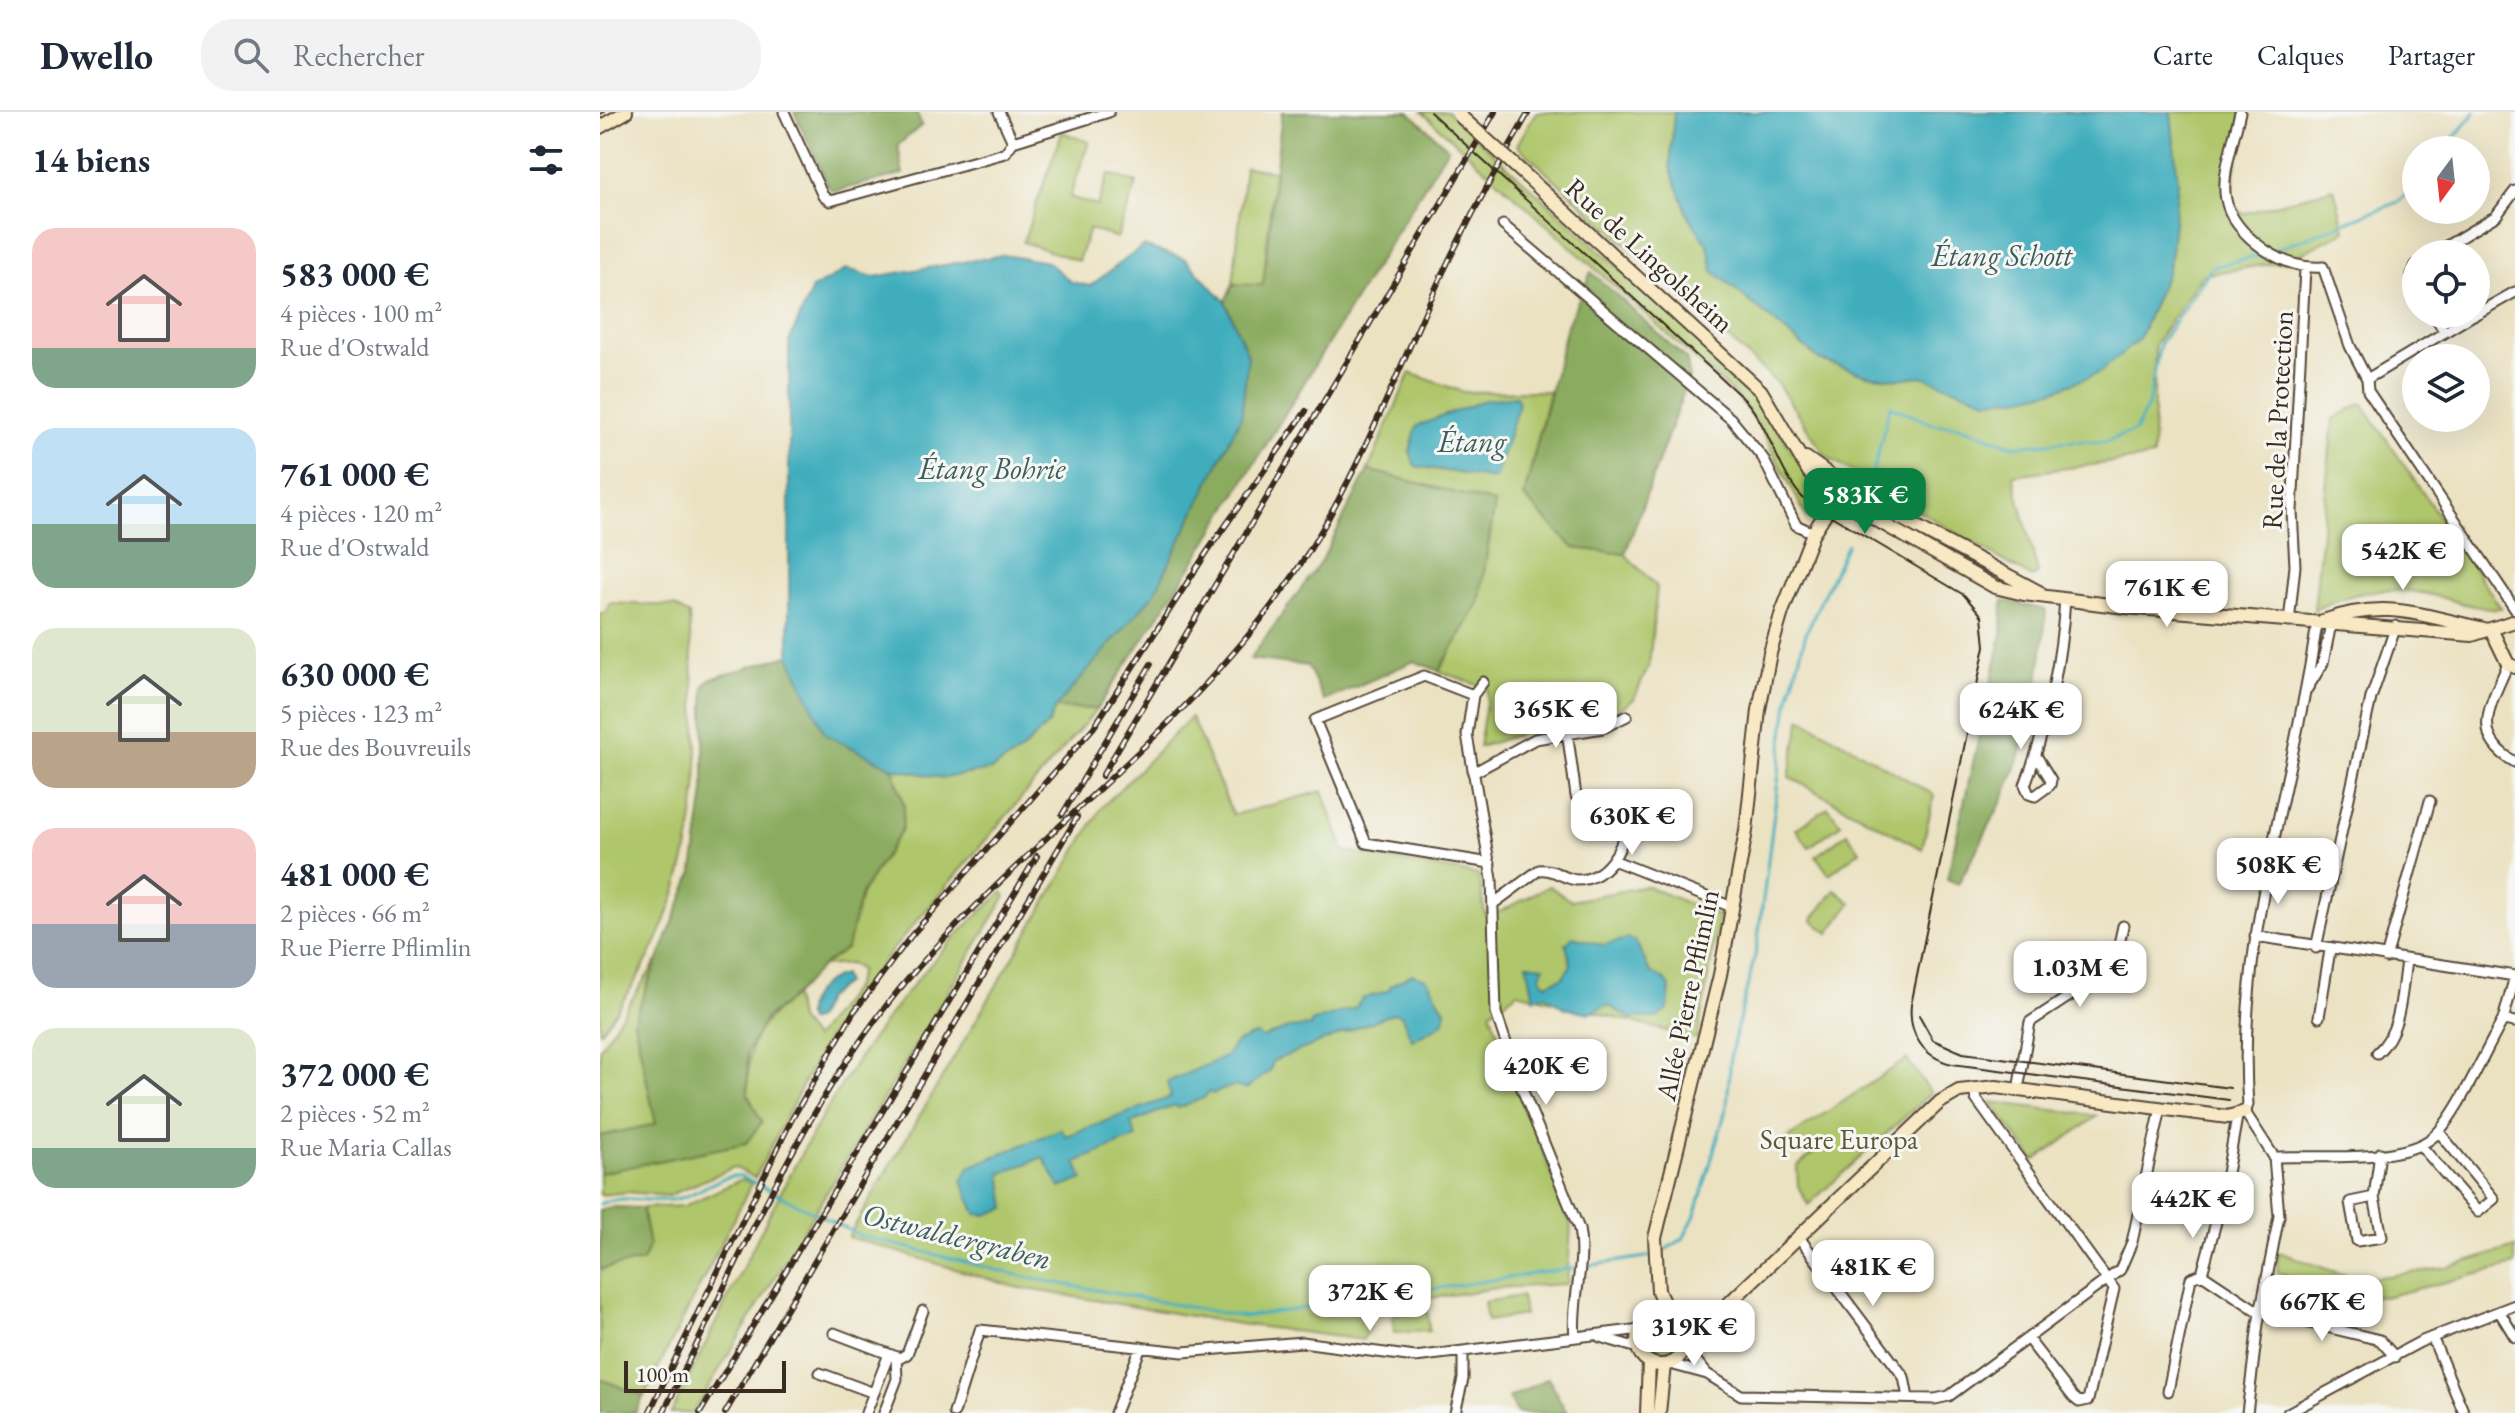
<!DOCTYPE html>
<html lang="fr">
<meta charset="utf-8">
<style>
body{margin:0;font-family:"EB Garamond",serif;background:#f2f2f3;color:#1f2937;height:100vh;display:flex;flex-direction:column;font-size:30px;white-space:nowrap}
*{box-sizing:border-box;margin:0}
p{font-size:26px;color:#747a83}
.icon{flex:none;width:44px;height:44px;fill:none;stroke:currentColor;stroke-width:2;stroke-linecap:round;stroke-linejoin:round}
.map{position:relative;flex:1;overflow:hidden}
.drawer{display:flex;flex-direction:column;background:#fff;width:600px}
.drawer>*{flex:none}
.needle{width:52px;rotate:195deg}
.controls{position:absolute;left:1802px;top:24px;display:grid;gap:16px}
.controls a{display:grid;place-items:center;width:88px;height:88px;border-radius:50%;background:#fff;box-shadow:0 8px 32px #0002;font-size:40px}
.scale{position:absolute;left:24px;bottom:20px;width:162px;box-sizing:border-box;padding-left:8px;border:4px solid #3b2a1e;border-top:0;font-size:22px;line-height:28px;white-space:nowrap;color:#3b2a1e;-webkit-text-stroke:6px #f6f6f2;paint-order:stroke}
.price{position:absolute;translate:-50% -68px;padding:0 18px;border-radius:16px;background:#fff;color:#222;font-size:26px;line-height:52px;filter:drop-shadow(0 2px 4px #0008)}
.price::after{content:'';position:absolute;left:50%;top:48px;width:24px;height:18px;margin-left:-12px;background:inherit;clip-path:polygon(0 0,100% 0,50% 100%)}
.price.active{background:#0b8043;color:#fff}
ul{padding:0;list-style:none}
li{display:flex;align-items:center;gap:24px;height:200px;padding:0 32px}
li span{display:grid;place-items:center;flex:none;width:224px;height:160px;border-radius:24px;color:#555}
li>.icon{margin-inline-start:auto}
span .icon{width:96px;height:96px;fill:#fffc;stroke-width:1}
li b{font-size:34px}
h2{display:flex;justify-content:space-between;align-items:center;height:96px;padding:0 32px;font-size:34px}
header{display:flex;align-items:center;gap:48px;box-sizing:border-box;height:112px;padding:0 40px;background:#fff;border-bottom:2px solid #e0e1e3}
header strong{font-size:38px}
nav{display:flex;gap:44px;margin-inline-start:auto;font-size:28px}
.search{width:560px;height:72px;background:#f2f2f3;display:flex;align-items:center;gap:20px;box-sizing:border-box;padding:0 28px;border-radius:32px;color:#747a83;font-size:30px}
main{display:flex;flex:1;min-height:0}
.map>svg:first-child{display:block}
.green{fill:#afc66b;stroke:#757844;stroke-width:2}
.forest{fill:#8bab5f;stroke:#636a3e;stroke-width:2}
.water{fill:#3fadbd;stroke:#3d6c6e;stroke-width:2}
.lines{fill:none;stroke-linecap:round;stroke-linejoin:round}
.stream{stroke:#3fadbd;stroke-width:3}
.street-casing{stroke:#554637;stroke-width:13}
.secondary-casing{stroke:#554637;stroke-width:16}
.street{stroke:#fff;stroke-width:9}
.secondary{stroke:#f8e8c3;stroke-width:12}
.tram{stroke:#3b2a1e;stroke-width:2}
.rail-casing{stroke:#3b2a1e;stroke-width:6}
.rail{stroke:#f6f6f2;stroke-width:3;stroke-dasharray:9;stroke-linecap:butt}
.secondary-bridge-casing{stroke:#554637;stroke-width:16;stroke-linecap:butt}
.secondary-bridge{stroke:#f8e8c3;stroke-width:12}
.labels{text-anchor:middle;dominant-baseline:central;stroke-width:6;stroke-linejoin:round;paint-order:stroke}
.street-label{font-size:28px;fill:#3b2a1e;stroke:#f6f6f2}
.park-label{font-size:28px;fill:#5e5935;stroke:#f6f6f2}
.water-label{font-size:30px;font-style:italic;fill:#3d5e5e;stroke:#f6f6f2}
</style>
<header>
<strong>Dwello</strong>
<div class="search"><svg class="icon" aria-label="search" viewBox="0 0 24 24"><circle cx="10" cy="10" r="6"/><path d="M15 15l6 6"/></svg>Rechercher</div>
<nav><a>Carte</a><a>Calques</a><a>Partager</a></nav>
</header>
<main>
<section class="drawer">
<h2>14 biens<svg class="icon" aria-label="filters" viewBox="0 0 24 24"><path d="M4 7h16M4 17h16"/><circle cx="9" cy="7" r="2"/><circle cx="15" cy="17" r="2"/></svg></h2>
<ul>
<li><span style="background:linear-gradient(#f6c9c9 75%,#7fa58c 0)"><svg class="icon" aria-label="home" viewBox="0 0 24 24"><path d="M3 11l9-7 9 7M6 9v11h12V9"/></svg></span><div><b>583 000 €</b><p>4 pièces · 100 m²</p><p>Rue d'Ostwald</p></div></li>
<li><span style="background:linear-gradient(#bfe0f5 60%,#7fa58c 0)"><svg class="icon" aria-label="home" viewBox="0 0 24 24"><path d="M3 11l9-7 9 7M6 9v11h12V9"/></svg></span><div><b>761 000 €</b><p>4 pièces · 120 m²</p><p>Rue d'Ostwald</p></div></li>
<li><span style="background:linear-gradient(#dfe7d0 65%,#b9a48a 0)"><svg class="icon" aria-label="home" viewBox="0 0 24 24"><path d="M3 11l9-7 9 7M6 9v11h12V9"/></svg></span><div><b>630 000 €</b><p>5 pièces · 123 m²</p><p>Rue des Bouvreuils</p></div></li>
<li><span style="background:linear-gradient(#f6c9c9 60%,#9aa5b1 0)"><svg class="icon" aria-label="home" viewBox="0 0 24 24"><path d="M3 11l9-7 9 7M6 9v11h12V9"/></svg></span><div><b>481 000 €</b><p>2 pièces · 66 m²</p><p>Rue Pierre Pflimlin</p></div></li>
<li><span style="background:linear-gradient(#dfe7d0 75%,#7fa58c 0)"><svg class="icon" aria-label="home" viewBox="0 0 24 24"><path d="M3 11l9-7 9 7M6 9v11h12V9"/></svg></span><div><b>372 000 €</b><p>2 pièces · 52 m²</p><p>Rue Maria Callas</p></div></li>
</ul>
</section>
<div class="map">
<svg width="1915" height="1301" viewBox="0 0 1915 1301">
<rect width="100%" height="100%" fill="#f6f6f2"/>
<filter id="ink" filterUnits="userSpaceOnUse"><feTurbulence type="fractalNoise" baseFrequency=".0125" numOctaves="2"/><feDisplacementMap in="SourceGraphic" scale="16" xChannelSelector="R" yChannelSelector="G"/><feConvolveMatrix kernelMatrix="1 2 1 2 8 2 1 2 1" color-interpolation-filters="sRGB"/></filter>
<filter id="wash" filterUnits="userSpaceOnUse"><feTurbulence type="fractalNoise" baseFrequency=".006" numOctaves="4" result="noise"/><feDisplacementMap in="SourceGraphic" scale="32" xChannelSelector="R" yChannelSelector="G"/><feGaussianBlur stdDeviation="1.8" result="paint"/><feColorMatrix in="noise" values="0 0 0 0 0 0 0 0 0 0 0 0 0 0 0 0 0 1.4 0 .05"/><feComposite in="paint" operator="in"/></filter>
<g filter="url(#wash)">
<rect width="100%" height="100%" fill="#ebe2c2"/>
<path class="green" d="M822,0H848L1154,279L1218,382L1214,398L1211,397L1207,406L1161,317L1138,286Z
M936,0H1645L1630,91L1643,102L1734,76L1745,119L1687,149L1602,163L1555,232L1553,345L1413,363L1438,461L1431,465L1226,344L1177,271L917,33Z
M462,20L489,30L470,85L497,94L509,62L537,71L517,126L489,117L478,149L423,130Z
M645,55L674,59L663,174L633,172Z
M810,261L863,280L949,279L924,385L974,436L1025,442L1057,475L1049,553L1034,587L1009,605L962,609L879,635L888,577L839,559L879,491L895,391L768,358Z
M1762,291L1901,496C1873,498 1850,486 1822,481C1784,474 1748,481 1714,498L1733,307Z
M9,491L74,494L89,503C91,553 98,605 97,655C95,751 60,846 0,920V501L7,500Z
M455,596L497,597L294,836L254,888L222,935L155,1066L134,1055L68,1084L28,1080L0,1083V1061L86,1043L148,983C147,930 152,918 194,884L198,907L214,927L255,874L260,858L250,852L222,854L247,836L261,782L302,717L304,693L293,656L343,666L421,639L449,611Z
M591,605L633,703L723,679L744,739L879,763L885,802L902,799L949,774L971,789L1046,774L1119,804L1097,927L918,880L890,900L971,1114L967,1172L897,1176L777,1194L763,1228L639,1212L415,1175L248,1125L502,695Z
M1201,606L1334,683L1322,737L1189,665Z
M1228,695L1241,712L1209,735L1196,717Z
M1247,721L1260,739L1229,762L1216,744Z
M1235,778L1251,791L1229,821L1212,808Z
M403,780L406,784L93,1301H71C167,1114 239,921 403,780Z
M56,850L34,908L56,1012L0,1024V936Z
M1307,947L1331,981L1208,1093L1198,1074L1197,1055L1213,1041L1179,1032Z
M1391,990L1492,1003L1497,1004L1435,1049Z
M142,1067L152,1071L44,1284L0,1267V1163L2,1157L42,1149L49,1134L42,1096L84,1094Z
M1915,1135V1153L1784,1185L1734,1181L1677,1160L1679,1140L1758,1168L1846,1156Z
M921,1184L924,1203L887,1209L884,1190Z
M828,1200L829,1219L794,1221L793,1202Z
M1045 1229a16 16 0 1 1 32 0a16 16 0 1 1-32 0Z"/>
<path class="forest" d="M194,0H316L322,13L298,33L303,62L235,79L230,77Z
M682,0H809L848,36L594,450L497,597L455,596L473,575L648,245L625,189L633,172L663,173Z
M991,160L1087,248L1089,265L1025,442L974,436L924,385L967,213Z
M768,358L895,391L879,491L839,559L814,549L724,589L708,554L650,547L722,448Z
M1403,488L1446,498C1442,560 1430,628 1404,684C1390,714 1374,743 1358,772L1347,767L1402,522Z
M189,543L225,622L293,656L304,693L302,717L261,782L247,836L222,854L194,884L166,906L147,940L148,983L162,1010L146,1031L0,1061V1024L56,1012L34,908L93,760L104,680V574L110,567Z
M10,1095L42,1096L49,1134L42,1149L0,1157V1099Z
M948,1266L967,1301H917L909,1286Z
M0,1267L44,1284L35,1301H0Z"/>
<path class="water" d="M1074,0H1571L1578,70L1571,140L1567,160L1539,227L1499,261L1455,278L1418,286L1387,288L1321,264L1298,267L1267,263L1220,248L1113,159L1108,134L1088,103L1070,55Z
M543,134L585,147L625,189L648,244L641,305L554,482L455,596L449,611L421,639L391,658L343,666L293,656L225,622L189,543V230L212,177L247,157L274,165L403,143L448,150L471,170L490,174Z
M916,284L919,291L895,367L815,354L810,339L817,314L885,288Z
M973,825L1003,833L1027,827L1036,830L1050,860L1063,866L1070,874L1068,898L1057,906H1030L1007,893L990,901L965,896L945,883L934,886L927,852L944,854L940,864L946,872L962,866L971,853L966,832Z
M812,862L827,867L846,900L843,911L812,928L801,903L794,901L673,949L670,959L646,977L633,974L613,982L609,980L604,986L578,996L575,993L531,1011L536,1025L476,1050L483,1067L460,1076L443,1045L401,1062L406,1096L386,1103L376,1102L362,1069L369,1055L461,1017L466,1024L571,985L567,970L625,945L635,931L656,922L663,926L688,916L711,914V910L755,896L762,887L790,878V874Z
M243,863L246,871L226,886L216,907L208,910C202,888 223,868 243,863Z"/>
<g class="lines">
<path class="stream" d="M1844,38L1875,0
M1672,139L1798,90L1816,72
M1272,364L1290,294L1333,312L1359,314L1414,334L1471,329L1504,330L1535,319L1548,294L1560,231L1612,155L1665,142
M0,1092C25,1081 50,1092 76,1087C99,1083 118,1062 141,1064L261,1124L425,1165L644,1205L1053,1144
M1060,1141L1083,1127L1096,1101L1127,994L1131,941L1157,835L1188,590L1206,521L1247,432"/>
</g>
</g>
<g filter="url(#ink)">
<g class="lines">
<g class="street-casing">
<path id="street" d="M184,0L223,84L230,89L405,41L413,30
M399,0L413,30
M1640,0C1626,62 1605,96 1665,138C1683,150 1702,157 1723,155L1750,234L1767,267L1768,279L1915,497
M413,30L509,0
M903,113L1131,307L1163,346L1196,413L1213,421
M1833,142L1896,104L1915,79
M1816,153L1812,163L1816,170
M1834,202L1844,219
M1876,202L1915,180
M1767,267L1875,202
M1689,510L1695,454L1692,399L1705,157
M1908,552C1891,592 1869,624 1915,650
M883,570L873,583L867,623L892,767L896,901L920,972L979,1117C986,1153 971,1188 975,1225
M1707,577L1723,551L1731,512
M873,583L824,564L715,608L766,731L890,751
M1437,645L1451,668L1450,673L1435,684L1429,682L1425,673C1448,612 1461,552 1465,487
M873,661L935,627L1003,616L1027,604
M1013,748L1132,795
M893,792L939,758C954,756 963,767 977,768C1004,768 1025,738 1024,713L1019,707L976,684L967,619
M1655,824L1915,864L1903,908
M1716,836L1771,586L1796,514
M1786,846L1830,689
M1719,905L1730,838
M1777,941C1802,919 1801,881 1806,849
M1373,976L1376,987L1514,1177L1488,1288L1479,1290L1473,1285L1428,1227
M1418,978L1430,910L1514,855L1523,814
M1637,1005L1623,1084L1602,1162L1656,1198L1780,1228L1795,1245
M1821,1034L1878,1100L1894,1087L1839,1020
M1674,1045C1715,1043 1801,1052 1833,1025C1856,1006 1886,937 1903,908L1915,910
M1774,1085L1782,1125L1757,1129L1750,1090Z
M1774,1085L1780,1041
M1198,1124L1304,1265L1308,1286
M1899,1199L1915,1225
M234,1221L289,1242L266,1301
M1000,1225L1038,1236
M1832,1225L1864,1301
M1085,1235L1107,1262L1141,1283L1335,1287L1349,1284L1520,1158L1532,1130L1561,996
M289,1242L300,1246L307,1242L323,1199
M1070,1252L1107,1262
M220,1261L274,1281
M1568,1279L1591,1166L1602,1162
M284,1301L297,1267L296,1245
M354,1301L380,1218L583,1240L702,1230L815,1245L1041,1217
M515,1301L541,1235
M855,1301L863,1267V1241
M1647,1301L1658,1212L1679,1104L1674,1045L1645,1000L1648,993C1635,829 1694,672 1717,511
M1688,1301L1820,1230L1915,1193"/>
</g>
<g class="secondary-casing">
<path id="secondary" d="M0,15L26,0
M912,51L1161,279L1209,360L1227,380L1395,475L1424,482L1525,495L1872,523L1915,509
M1206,346L1259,384L1439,480
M1723,509C1788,486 1821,504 1884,517
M1892,519L1908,552L1915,555
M1037 1229a24 24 0 1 1 48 0a24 24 0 1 1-48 0Z
M1070,1206L1058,1179L1055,1126L1120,863L1146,719L1159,598L1170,541L1182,500L1213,421L1243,374
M1086,1227L1125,1195L1340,990L1359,979L1396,975L1628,1005L1645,1000
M1047,1301L1049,1250
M1059,1301L1064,1253"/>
</g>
<use href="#street" class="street"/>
<use href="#secondary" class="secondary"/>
<path class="tram" d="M830,0L1146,289C1172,319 1178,362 1206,389L1364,483L1382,504L1385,534L1311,893C1308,922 1323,945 1352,952L1629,988
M0,2L4,0
M1319,903L1333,928L1363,941L1630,976"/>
<g class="rail-casing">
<path id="rail" d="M502,664L895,0
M462,703L551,552
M49,1301L192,1007L253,901L311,824L494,615L607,440L706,299
M63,1301C135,1158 204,988 308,867C423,732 573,629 678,485C746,393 786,286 833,182C861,120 895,60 929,0
M100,1301L437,744
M125,1301L477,705"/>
</g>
<use href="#rail" class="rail"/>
<g class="secondary-bridge-casing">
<path id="secondary-bridge" d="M859,3L912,51"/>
</g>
<use href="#secondary-bridge" class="secondary-bridge"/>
</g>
</g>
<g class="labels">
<g class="street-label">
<text transform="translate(1050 143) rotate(42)">Rue de Lingolsheim</text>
<text transform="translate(1677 308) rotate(-87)">Rue de la Protection</text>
<text transform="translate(1087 883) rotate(-78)">Allée Pierre Pflimlin</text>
</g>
<g class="park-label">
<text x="1239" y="1027">Square Europa</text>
</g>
<g class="water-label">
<text x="1402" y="143">Étang Schott</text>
<text x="872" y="329">Étang</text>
<text x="392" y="356">Étang Bohrie</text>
<text transform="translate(357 1124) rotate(14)">Ostwaldergraben</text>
</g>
</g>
</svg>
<div class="controls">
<a><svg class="needle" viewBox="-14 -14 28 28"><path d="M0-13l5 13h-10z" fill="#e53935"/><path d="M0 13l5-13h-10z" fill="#747a83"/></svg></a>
<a><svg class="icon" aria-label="locate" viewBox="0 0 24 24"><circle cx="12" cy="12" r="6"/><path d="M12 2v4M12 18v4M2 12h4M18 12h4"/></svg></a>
<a><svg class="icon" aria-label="layers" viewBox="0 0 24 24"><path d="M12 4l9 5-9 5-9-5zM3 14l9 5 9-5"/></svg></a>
</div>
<div class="scale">100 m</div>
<b class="price active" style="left:1265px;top:424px">583K €</b>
<b class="price" style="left:1803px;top:480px">542K €</b>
<b class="price" style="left:1567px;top:517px">761K €</b>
<b class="price" style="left:956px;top:638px">365K €</b>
<b class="price" style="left:1421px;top:639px">624K €</b>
<b class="price" style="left:1032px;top:745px">630K €</b>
<b class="price" style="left:1678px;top:794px">508K €</b>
<b class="price" style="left:1480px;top:897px">1.03M €</b>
<b class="price" style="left:946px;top:995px">420K €</b>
<b class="price" style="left:1593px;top:1128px">442K €</b>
<b class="price" style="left:1273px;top:1196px">481K €</b>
<b class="price" style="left:770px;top:1221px">372K €</b>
<b class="price" style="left:1722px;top:1231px">667K €</b>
<b class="price" style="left:1094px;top:1256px">319K €</b>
</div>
</main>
